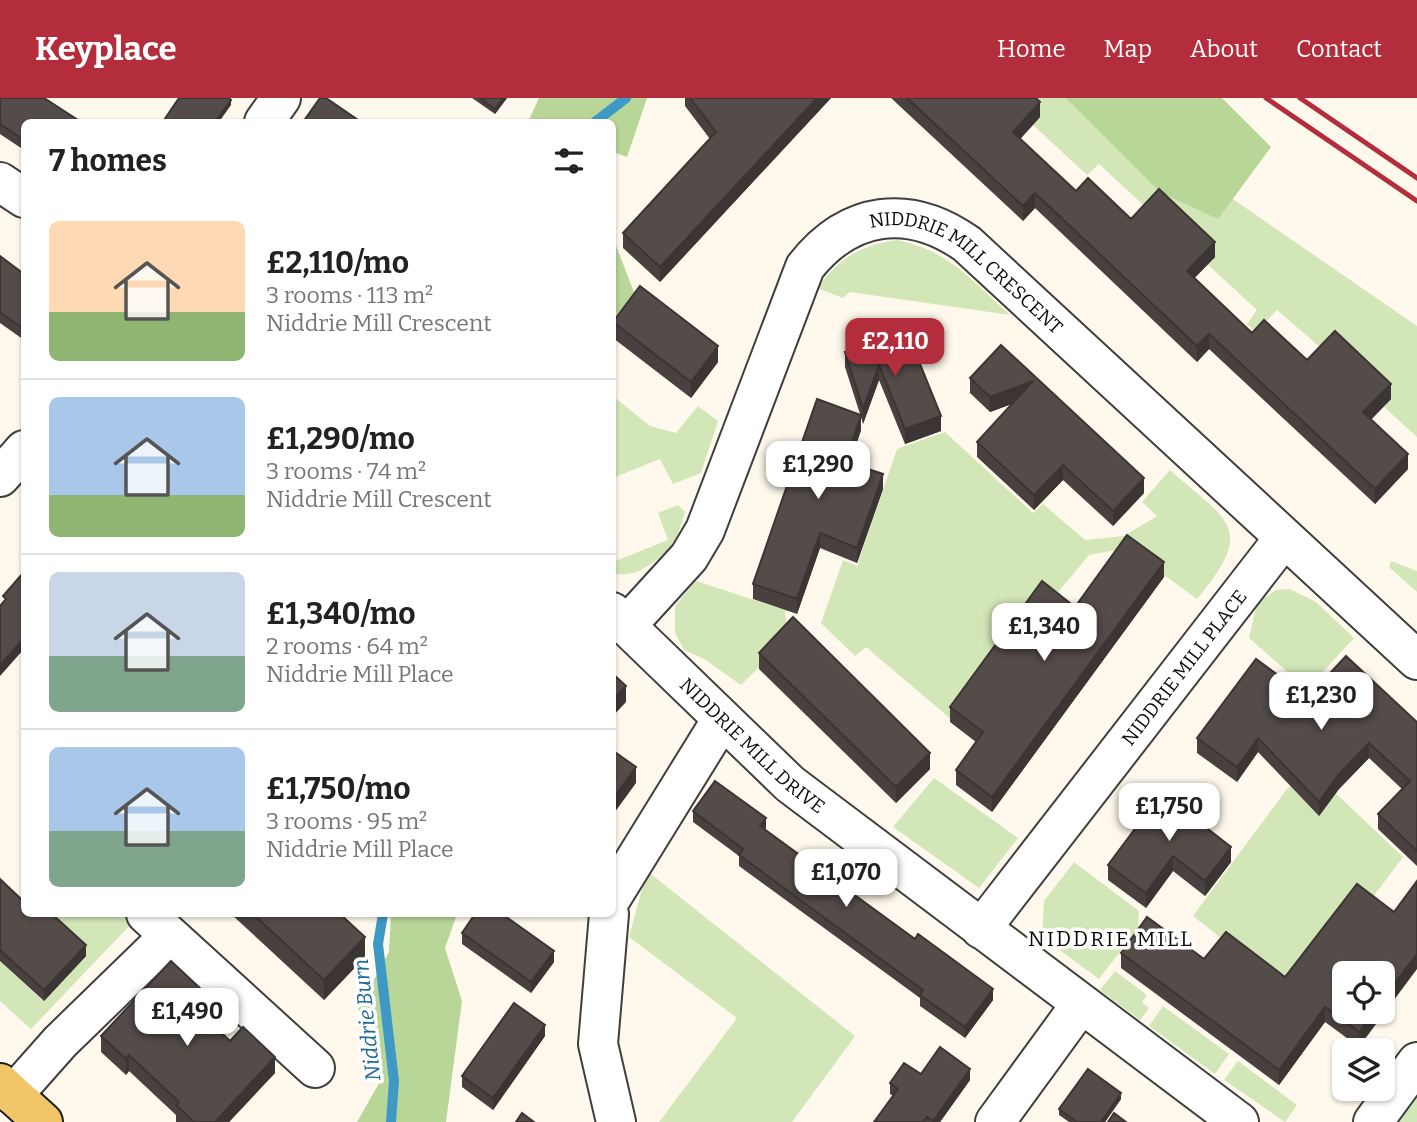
<!DOCTYPE html>
<meta charset="utf-8">
<style>
body{margin:0;font-family:Bitter,serif;background:#f2f2f2;color:#222;height:100vh;display:flex;flex-direction:column;font-size:26px;white-space:nowrap}
*{box-sizing:border-box;margin:0}
p{font-size:23px;color:#767676}
.icon{flex:none;width:38px;height:38px;fill:none;stroke:currentColor;stroke-width:2;stroke-linecap:round;stroke-linejoin:round}
.map{position:relative;flex:1;overflow:hidden}
.side{position:absolute;left:21px;top:21px;width:595px;height:798px;display:flex;flex-direction:column;background:#fff;border-radius:10px;box-shadow:0 2px 5px #0004}
.side>*{flex:none}
.fabs{position:absolute;left:1332px;top:863px;display:grid;gap:14px}
.fabs a{display:grid;place-items:center;width:63px;height:63px;border-radius:10px;background:#fff;box-shadow:0 2px 5px #0004;font-size:35px}
.price{position:absolute;translate:-50% -60px;padding:0 16px;border-radius:14px;background:#fff;color:#222;font-size:23px;line-height:46px;filter:drop-shadow(0 2px 4px #0008)}
.price::after{content:'';position:absolute;left:50%;top:42px;width:21px;height:16px;margin-left:-10px;background:inherit;clip-path:polygon(0 0,100% 0,50% 100%)}
.price.on{background:#b32d3c;color:#fff}
ul{padding:0;list-style:none}
li{display:flex;align-items:center;gap:21px;height:175px;padding:0 28px}
li+li{border-top:2px solid #e0e0e0}
li span{display:grid;place-items:center;flex:none;width:196px;height:140px;border-radius:10px;color:#555}
li>.icon{margin-inline-start:auto}
span .icon{width:84px;height:84px;fill:#fffc;stroke-width:1}
li b{font-size:30px}
h2{display:flex;justify-content:space-between;align-items:center;height:84px;padding:0 28px;font-size:30px}
header{display:flex;align-items:center;gap:42px;box-sizing:border-box;height:98px;padding:0 35px;background:#b32d3c;color:#fff}
header strong{font-size:33px}
nav{display:flex;gap:38px;margin-inline-start:auto;font-size:24px}
.map>svg:first-child{display:block}
.green{fill:#d3e6b8;fill-rule:evenodd}
.forest{fill:#b8d698}
.lines{fill:none;stroke-linecap:round;stroke-linejoin:round}
.stream{stroke:#3f99c5;stroke-width:10}
.minor-casing{stroke:#3f3f3f;stroke-width:42}
.primary-casing{stroke:#1d1d1d;stroke-width:42}
.minor{stroke:#fff;stroke-width:38}
.primary{stroke:#f0c669;stroke-width:38}
.rail{stroke:#b32d3c;stroke-width:5}
.wall{fill:#48413f}
.shaded-wall{fill:#3b3533}
.building{fill:#544c49;stroke:#3b3533;stroke-width:2}
.labels{text-anchor:middle;dominant-baseline:central;stroke-width:7;stroke-linejoin:round;paint-order:stroke}
.street-label{font-size:19px;fill:#0c0c0c;stroke:#fff}
.neighbourhood-label{font-size:21px;letter-spacing:2px;fill:#0c0c0c;stroke:#fff}
.water-label{font-size:21px;font-style:italic;fill:#1d6996;stroke:#fff}
</style>
<header>
<strong>Keyplace</strong>
<nav><a>Home</a><a>Map</a><a>About</a><a>Contact</a></nav>
</header>
<div class="map">
<svg width="1417" height="1024" viewBox="0 0 1417 1024">
<rect width="100%" height="100%" fill="#fef9ec"/>
<path class="green" d="M1020,0H1123L1198,77L1417,228V339L1384,309L1391,300L1328,256L1277,212L1256,234L1247,226L1257,212L1099,66L1087,77L1033,27Z
M897,142C950,153 971,182 1010,217L850,194L843,200L817,190C839,161 860,147 897,142Z
M613,298L650,328L676,335L698,308L718,323L701,375L673,386L660,361L613,380Z
M945,334L1033,415L1043,406L1085,442L1124,438L1157,418L1142,404L1170,372C1228,424 1257,429 1197,501L1127,450L1089,457L952,622L866,549L855,558L821,525L843,462L857,468L897,351Z
M678,407L685,414C682,423 679,437 673,445C660,462 635,482 613,475V464L668,442L658,415Z
M1391,463L1417,473V494L1389,469Z
M696,483L785,512L788,541L741,587L704,561L684,552L675,535V508Z
M1290,491L1316,504L1354,540L1307,591L1249,540L1257,505L1276,492Z
M1309,670L1403,759L1367,807L1287,892L1193,818L1287,691Z
M934,680L1018,740L979,790L893,729Z
M1074,764L1139,813L1138,831L1099,881L1042,839L1044,803Z
M647,773L855,938L792,1024H659L737,920L629,839Z
M32,816H122L132,825L31,931L0,903V854ZM44,820V903H43L3,866Z
M1115,873L1147,897L1142,904L1149,910L1140,922L1100,892Z
M1163,908L1229,956L1215,976L1149,928Z
M1238,963L1297,1007L1285,1024L1224,982Z
M1417,997V1024H1398Z"/>
<path class="forest" d="M539,0H647L627,59L613,54L612,24H528Z
M1066,0H1222L1271,49L1218,121L1160,94Z
M612,137L635,197L613,224H612Z
M391,816H457L445,850L462,903L446,1024H357L382,980L358,911L389,854Z"/>
<g class="lines">
<path class="stream" d="M595,24L626,0
M383,816L378,846L394,983L391,1024"/>
<g class="minor-casing">
<g id="minor">
<path d="M264,24L281,0"/>
<path d="M0,84L24,100"/>
<path d="M0,379L24,352"/>
<path id="s1" d="M612,514L790,686L1239,1024"/>
<path id="s2" d="M627,527L689,459L705,432L805,169C849,113 909,105 967,146L1417,562"/>
<path d="M612,799L722,621"/>
<path d="M146,816L315,970"/>
<path d="M609,816L598,946L616,1024"/>
<path id="s3" d="M981,831L1284,440"/>
<path d="M13,997L60,944L169,838"/>
<path d="M995,1024L1081,906"/>
<path d="M1373,1024L1417,964"/>
</g>
</g>
<g class="primary-casing">
<path id="primary" d="M0,985L43,1024"/>
</g>
<use href="#minor" class="minor"/>
<use href="#primary" class="primary"/>
<path class="rail" d="M1266,0L1417,103
M1300,0L1417,80"/>
</g>
<path class="wall" d="M0,0L24,24V52L0,36Z
M472,0H507L495,16Z
M685,0H831L660,184L623,150V135L710,41L685,8Z
M891,0H1036L1040,19L1020,41L1076,93L1131,121L1215,159L1194,180L1252,235L1307,262L1391,301L1371,322L1408,371L1375,406L1209,251L1197,264L1035,110L1023,123Z
M0,158L24,176V242L0,225Z
M613,224L718,264L691,300L613,240Z
M907,234L941,333L905,346L879,282L863,326L861,319V332L850,365L883,391L857,465L820,450L797,516L753,501V486L860,316L845,269V254Z
M1001,247L1144,395L1113,428L1063,382L1034,412L977,359V344L1012,306L990,314L970,295V280Z
M1164,479L992,714L956,687V672L976,644L950,624V609L1075,509Z
M759,555L930,671L896,705L759,571Z
M1308,599L1417,624V768L1378,731V716L1402,691L1369,660L1339,691L1319,718L1258,654L1237,684L1197,655V640Z
M693,713L766,732L993,902L965,940L920,908V900L739,768V758L693,724Z
M1205,728L1231,764L1205,798L1173,773L1146,810L1108,782V767Z
M0,781L86,858L44,903L0,863Z
M1394,814L1359,949L1325,924L1279,987L1121,870V855L1204,861L1285,879Z
M231,816H340L365,859L324,902Z
M462,835L554,864L531,895L462,846Z
M202,908L198,912L230,943L275,975L229,1024H176V1017L129,973L126,977L101,954V938Z
M545,938L493,1012L462,989V978Z
M921,976L970,982L940,1024H874L893,998L890,996V985Z
M1121,1001L1105,1024H1069L1059,1017V1011Z"/>
<path class="shaded-wall" d="M503,0H507L495,16V11Z
M817,0H831L660,184V169Z
M231,2V7L219,24H215Z
M1040,4V19L1013,49V34Z
M1035,95V110L1023,123V108Z
M1215,144V159L1187,188V173Z
M1209,236V251L1197,264V248Z
M718,248V264L691,300V284Z
M879,267V282L863,326V311Z
M1033,283V298L990,314V299Z
M1391,286V301L1363,329V314Z
M861,317V332L849,368L831,359Z
M941,318V333L905,346V331Z
M1408,356V371L1375,406V391Z
M1063,367V382L1034,412V397Z
M883,376V391L857,465V450Z
M1144,380V395L1113,428V413Z
M820,435V450L797,516V501Z
M1164,464V479L992,714V699Z
M24,540V551L0,578V567Z
M626,588V604L612,619V603Z
M1258,640V654L1237,684V669Z
M1369,645V660L1339,691L1319,718V704L1339,676Z
M930,655V671L896,705V689Z
M636,669V685L612,718V702Z
M1205,716V731L1199,724Z
M766,720V731L760,728Z
M1231,749V764L1205,798V783Z
M1173,758V773L1146,810V795Z
M365,839V859L324,902V882Z
M86,847V858L44,903V892Z
M554,853V864L531,895V884Z
M1417,856V871L1359,949V934L1374,914H1382V902Z
M993,891V902L965,940V929Z
M202,892V908L190,921V905Z
M1325,909V924L1279,987V972Z
M545,927V938L493,1012V1000Z
M129,957V973L126,977V961Z
M275,959V975L229,1024H215Z
M970,971V982L940,1024H933Z
M1121,995V1001L1105,1024H1101Z"/>
<path class="building" d="M0,0H44L81,24H24V42L0,26Z
M179,0H229L231,2L215,24H168L164,22Z
M320,0H326L361,24H303Z
M480,0H503L495,11Z
M690,0H817L660,169L623,135L716,34Z
M907,0H1036L1040,4L1013,34L1076,93L1088,80L1131,121L1159,91L1215,144L1187,173L1252,235L1264,222L1307,262L1335,233L1391,286L1363,314L1408,356L1375,391L1209,236L1197,248L1035,95L1023,108Z
M0,158L24,176V231L0,214Z
M640,188L718,248L691,284L613,224Z
M907,234L941,318L905,331L879,267L863,311L845,254Z
M1001,247L1144,380L1113,413L1063,367L1034,397L977,344L1033,283L990,299L970,280Z
M817,301L861,317L849,353L831,359L883,376L857,450L820,435L797,501L753,486Z
M1127,437L1164,464L992,699L956,672L983,634L950,609L1042,483L1075,509Z
M24,474V540L0,567V508L6,501L3,498Z
M793,519L930,655L896,689L759,555Z
M1346,558L1417,624V753L1378,716L1410,683L1369,645L1339,676L1319,704L1258,640L1237,669L1197,640L1256,561L1308,599Z
M612,575L626,588L612,603Z
M612,652L636,669L612,702Z
M715,683L766,720L760,728L915,841L918,836L993,891L965,929L920,897L923,892L739,757L743,751L693,713Z
M1167,688L1205,716L1199,724L1231,749L1205,783L1173,758L1146,795L1108,767Z
M0,781L24,804V816H52L86,847L44,892L0,852Z
M1417,783V856L1382,902V875H1344V914H1374L1359,934L1325,909L1279,972L1121,855L1147,819L1204,861L1226,834L1285,879L1357,786L1394,814Z
M253,816H340L365,839L324,882Z
M475,816H502L554,853L531,884L462,835Z
M171,863L202,892L190,905L230,943L243,929L275,959L215,1024H194L176,1007L179,1004L129,957L126,961L101,938Z
M514,905L545,927L493,1000L462,978Z
M940,949L970,971L933,1023L927,1019L923,1024H874L898,991L890,985L904,965L921,976Z
M1088,971L1121,995L1101,1024H1077L1059,1011Z
M522,1015L534,1024H516Z
M1114,1015L1126,1024H1108Z"/>
<g class="labels">
<g class="street-label">
<text stroke="none"><textPath href="#s2" startOffset="600">NIDDRIE MILL CRESCENT</textPath></text>
<text stroke="none"><textPath href="#s3" startOffset="331">NIDDRIE MILL PLACE</textPath></text>
<text stroke="none"><textPath href="#s1" startOffset="194">NIDDRIE MILL DRIVE</textPath></text>
</g>
<g class="neighbourhood-label">
<text x="1111" y="841">NIDDRIE MILL</text>
</g>
<g class="water-label">
<text transform="translate(367 922) rotate(-96)">Niddrie Burn</text>
</g>
</g>
</svg>
<div class="fabs">
<a><svg class="icon" aria-label="locate" viewBox="0 0 24 24"><circle cx="12" cy="12" r="6"/><path d="M12 2v4M12 18v4M2 12h4M18 12h4"/></svg></a>
<a><svg class="icon" aria-label="layers" viewBox="0 0 24 24"><path d="M12 4l9 5-9 5-9-5zM3 14l9 5 9-5"/></svg></a>
</div>
<b class="price on" style="left:895px;top:280px">£2,110</b>
<b class="price" style="left:818px;top:403px">£1,290</b>
<b class="price" style="left:1044px;top:565px">£1,340</b>
<b class="price" style="left:1321px;top:634px">£1,230</b>
<b class="price" style="left:1169px;top:745px">£1,750</b>
<b class="price" style="left:846px;top:811px">£1,070</b>
<b class="price" style="left:187px;top:950px">£1,490</b>
<section class="side">
<h2>7 homes<svg class="icon" aria-label="filters" viewBox="0 0 24 24"><path d="M4 7h16M4 17h16"/><circle cx="9" cy="7" r="2"/><circle cx="15" cy="17" r="2"/></svg></h2>
<ul>
<li><span style="background:linear-gradient(#ffd9b3 65%,#8fb573 0)"><svg class="icon" aria-label="home" viewBox="0 0 24 24"><path d="M3 11l9-7 9 7M6 9v11h12V9"/></svg></span><div><b>£2,110/mo</b><p>3 rooms · 113 m²</p><p>Niddrie Mill Crescent</p></div></li>
<li><span style="background:linear-gradient(#a9c7e8 70%,#8fb573 0)"><svg class="icon" aria-label="home" viewBox="0 0 24 24"><path d="M3 11l9-7 9 7M6 9v11h12V9"/></svg></span><div><b>£1,290/mo</b><p>3 rooms · 74 m²</p><p>Niddrie Mill Crescent</p></div></li>
<li><span style="background:linear-gradient(#c9d6e8 60%,#7fa58c 0)"><svg class="icon" aria-label="home" viewBox="0 0 24 24"><path d="M3 11l9-7 9 7M6 9v11h12V9"/></svg></span><div><b>£1,340/mo</b><p>2 rooms · 64 m²</p><p>Niddrie Mill Place</p></div></li>
<li><span style="background:linear-gradient(#a9c7e8 60%,#7fa58c 0)"><svg class="icon" aria-label="home" viewBox="0 0 24 24"><path d="M3 11l9-7 9 7M6 9v11h12V9"/></svg></span><div><b>£1,750/mo</b><p>3 rooms · 95 m²</p><p>Niddrie Mill Place</p></div></li>
</ul>
</section>
</div>
